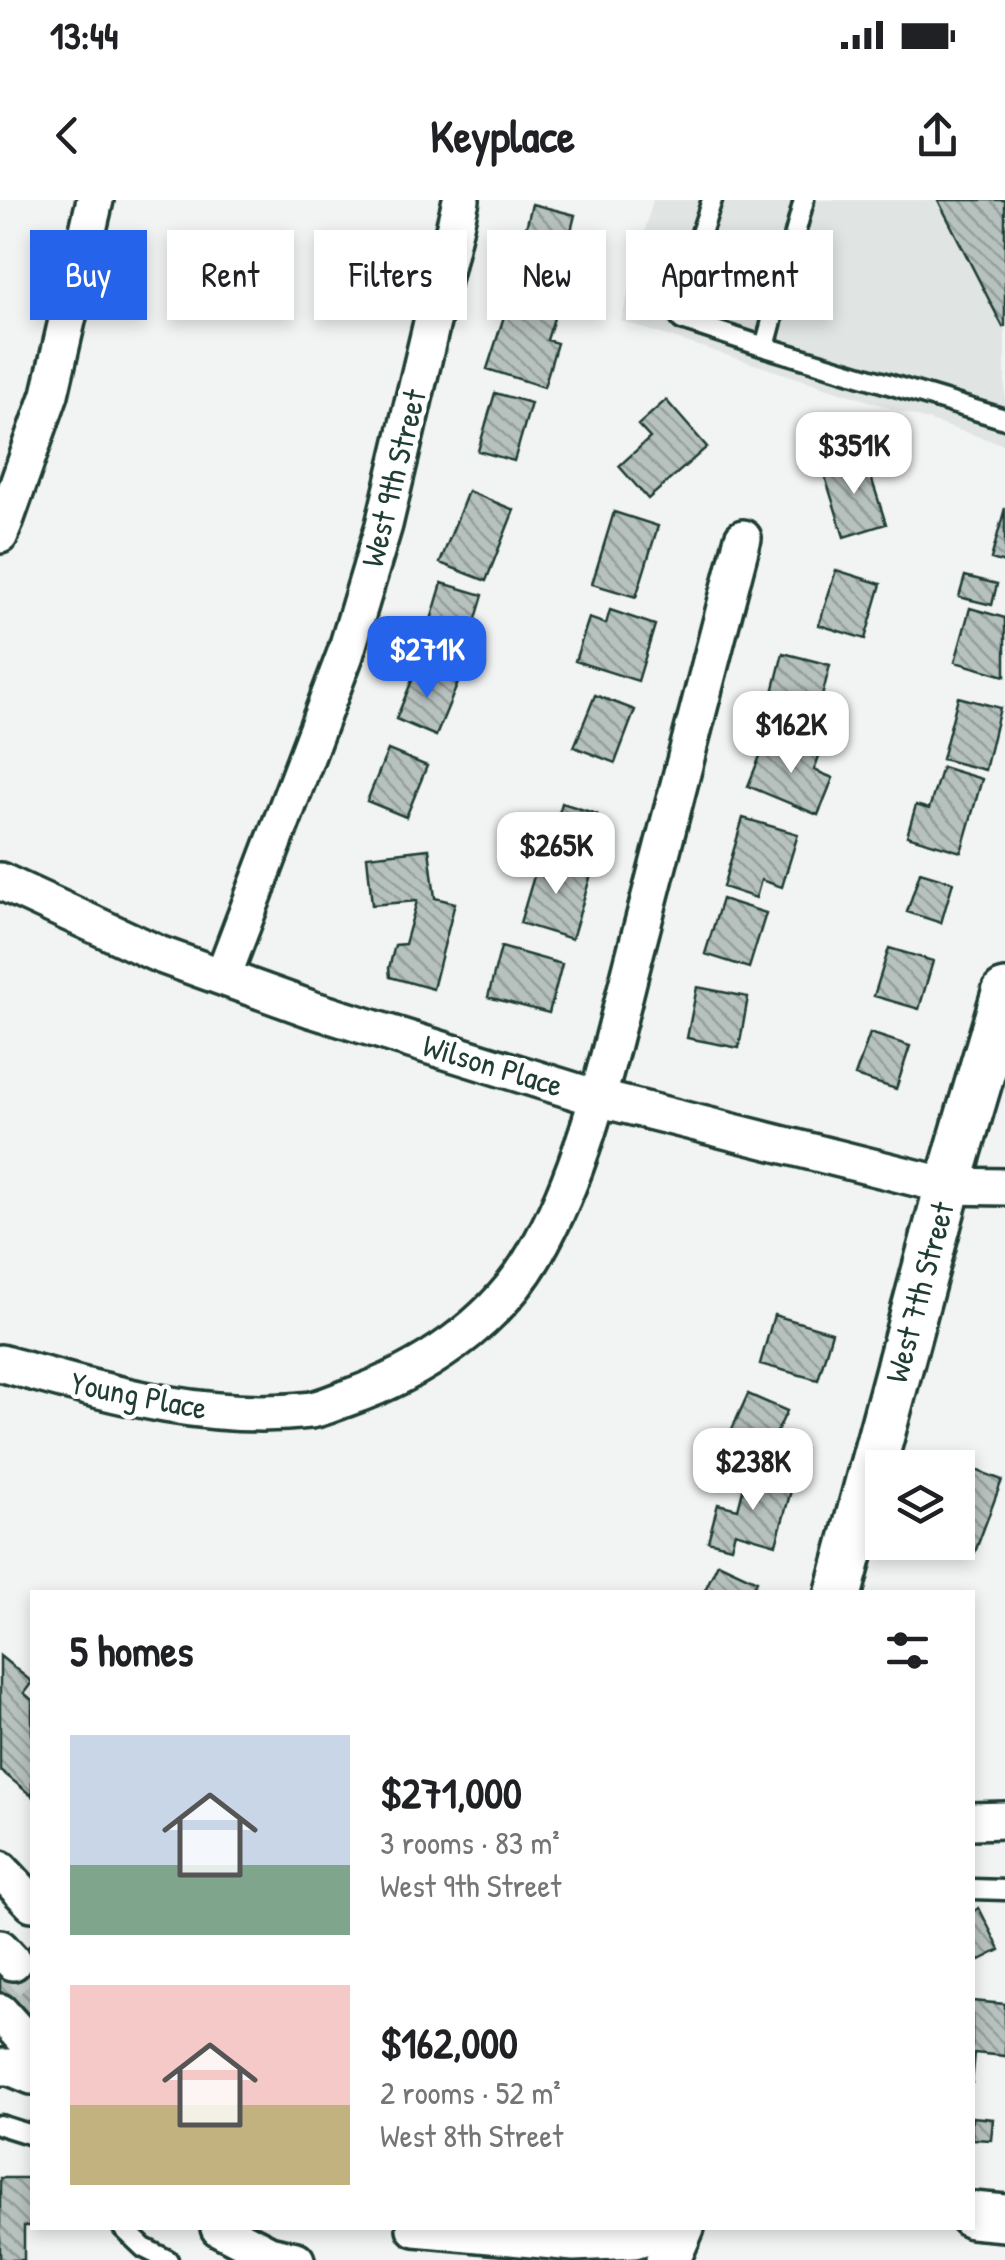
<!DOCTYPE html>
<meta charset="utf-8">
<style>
body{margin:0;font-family:"Patrick Hand",sans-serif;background:#f6f6f6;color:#202124;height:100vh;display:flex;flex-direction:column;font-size:38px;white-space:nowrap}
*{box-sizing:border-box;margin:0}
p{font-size:32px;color:#757577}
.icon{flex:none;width:55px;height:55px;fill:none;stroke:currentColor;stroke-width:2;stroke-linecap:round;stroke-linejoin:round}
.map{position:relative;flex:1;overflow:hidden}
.drawer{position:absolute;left:30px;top:1390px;width:945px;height:640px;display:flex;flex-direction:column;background:#fff;border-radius:0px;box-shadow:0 5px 15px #0003}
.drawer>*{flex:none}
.top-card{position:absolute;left:30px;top:30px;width:945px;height:90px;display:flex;gap:20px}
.fabs{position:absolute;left:865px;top:1250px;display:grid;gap:20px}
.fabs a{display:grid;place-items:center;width:110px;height:110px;border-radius:0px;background:#fff;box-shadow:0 5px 15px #0003;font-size:50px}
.price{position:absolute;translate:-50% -85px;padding:0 22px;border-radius:20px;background:#fff;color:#222;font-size:32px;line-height:65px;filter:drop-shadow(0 2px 5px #0008)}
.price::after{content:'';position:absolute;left:50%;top:60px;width:30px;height:22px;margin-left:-15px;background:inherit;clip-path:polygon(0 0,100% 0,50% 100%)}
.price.active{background:#2563eb;color:#fff}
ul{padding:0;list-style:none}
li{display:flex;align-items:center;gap:30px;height:250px;padding:0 40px}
li span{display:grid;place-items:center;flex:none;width:280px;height:200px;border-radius:0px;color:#555}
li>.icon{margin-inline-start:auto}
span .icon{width:120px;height:120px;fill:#fffc;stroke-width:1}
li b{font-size:42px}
h2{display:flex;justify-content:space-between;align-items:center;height:120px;padding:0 40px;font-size:42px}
.pill{padding:0 35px;border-radius:0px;background:#fff;box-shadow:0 5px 15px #0003;font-size:35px;line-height:90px}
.pill.active{background:#2563eb;color:#fff}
.status{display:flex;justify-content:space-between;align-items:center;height:70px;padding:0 50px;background:#fff;direction:ltr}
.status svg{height:28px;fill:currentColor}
header{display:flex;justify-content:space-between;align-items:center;height:130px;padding:0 40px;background:#fff;font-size:45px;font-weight:700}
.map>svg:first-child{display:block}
.built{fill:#e0e4e3}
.building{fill:url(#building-back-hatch);stroke:#1f3d34;stroke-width:2.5}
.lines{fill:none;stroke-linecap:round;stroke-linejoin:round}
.minor-tunnel{stroke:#c8cfcd;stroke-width:35;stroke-dasharray:35 18;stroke-linecap:butt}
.service-casing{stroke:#1f3d34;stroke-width:25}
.minor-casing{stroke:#1f3d34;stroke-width:42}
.tertiary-casing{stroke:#1f3d34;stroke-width:52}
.service{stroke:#fff;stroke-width:18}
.minor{stroke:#fff;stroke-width:35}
.tertiary{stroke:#fff;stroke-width:45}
.labels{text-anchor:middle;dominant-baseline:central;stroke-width:9;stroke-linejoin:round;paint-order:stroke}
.street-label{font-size:32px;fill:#1f3d34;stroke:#fff}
</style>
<div class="status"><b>13:44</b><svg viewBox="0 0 49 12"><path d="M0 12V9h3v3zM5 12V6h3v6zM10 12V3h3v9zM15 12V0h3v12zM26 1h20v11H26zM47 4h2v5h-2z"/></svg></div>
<header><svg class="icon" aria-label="back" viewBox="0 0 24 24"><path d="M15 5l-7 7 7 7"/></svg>Keyplace<svg class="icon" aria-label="share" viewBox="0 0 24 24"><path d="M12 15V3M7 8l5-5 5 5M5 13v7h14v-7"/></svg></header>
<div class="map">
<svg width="1005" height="2060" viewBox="0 0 1005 2060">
<defs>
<pattern id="building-back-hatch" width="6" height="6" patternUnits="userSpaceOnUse" patternTransform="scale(2.5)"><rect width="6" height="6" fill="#b7c1bd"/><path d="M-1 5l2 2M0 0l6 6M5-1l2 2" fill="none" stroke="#949e9a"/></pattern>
</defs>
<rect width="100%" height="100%" fill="#f2f3f3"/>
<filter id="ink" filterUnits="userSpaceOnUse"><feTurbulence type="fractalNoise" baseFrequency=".01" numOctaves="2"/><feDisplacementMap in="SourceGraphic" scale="20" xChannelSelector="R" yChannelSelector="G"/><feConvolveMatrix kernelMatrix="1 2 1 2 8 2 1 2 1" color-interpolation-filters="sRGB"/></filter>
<g filter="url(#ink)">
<path class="built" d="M653,0H1005V245L621,121Z"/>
<path class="building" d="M938,0H1005V126L1003,127Z
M532,4L575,15L558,83L515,72Z
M508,104L554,118L547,140L557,143L544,187L487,169Z
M495,193L531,203L514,261L478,251Z
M666,200L707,247L648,299L619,266L650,238L638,225Z
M865,258L886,324L844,337L823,270Z
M468,291L514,310L486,381L440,363Z
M1005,308V363L991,359Z
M614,312L658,326L636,397L592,384Z
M836,370L881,384L865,439L819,425Z
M965,376L997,384L992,405L959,397Z
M442,383L483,395L467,449L426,437Z
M970,408L1005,418V476L955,462Z
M610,410L655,425L638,481L575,461L589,418L606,424Z
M783,453L830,465L816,520L769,508Z
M418,466L458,483L436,536L396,519Z
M595,495L635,510L615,563L574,547Z
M958,497L1000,508L985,570L942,559Z
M768,536L819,556L814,570L833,578L818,615L748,586Z
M388,550L427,566L406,617L367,601Z
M942,567L982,579L961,652L907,636L916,605L929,609Z
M562,603L597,614L589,642L554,631Z
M743,618L798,634L782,687L761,680L756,698L723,687Z
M429,649L435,698L455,703L433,789L390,777L389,768L395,745L405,744L417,701L372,705L367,656Z
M540,656L592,671L572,739L520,723Z
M920,672L953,682L941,723L907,712Z
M722,699L766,713L749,768L705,754Z
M501,747L562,764L549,813L488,797Z
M889,748L933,761L919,809L874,796Z
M697,787L748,797L739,848L687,838Z
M870,833L910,846L896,889L855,876Z
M774,1115L832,1132L818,1180L760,1164Z
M748,1194L787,1211L775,1236L804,1249L795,1269L728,1238Z
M957,1263L1002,1280L975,1352L950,1342H958Z
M747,1274L792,1287L776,1344L735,1332L731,1347L708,1341L718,1304L738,1309Z
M718,1363L757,1381L751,1392H704Z
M0,1456L32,1482L24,1493L32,1500V1596L0,1570Z
M979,1708L1000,1750L972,1764V1712Z
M32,1743V1830L0,1797V1775Z
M972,1801L1005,1804V1856L975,1853L972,1884Z
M972,1917L993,1919L991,1940L972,1939Z
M0,1978H32V2026H24V2060H0Z"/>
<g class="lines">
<path class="minor-tunnel" d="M13,1762L32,1782"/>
<g class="service-casing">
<path id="service" d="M712,0L675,111L682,120L765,147
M804,0L765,147L1005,219
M972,1689L1005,1690
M0,1925L32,1935
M123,2028L144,2048L168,2060"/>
</g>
<g class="minor-casing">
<path id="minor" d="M0,335L50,194L95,0
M0,681L158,754L311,809L597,898L948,986L1005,987
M223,776L345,455L384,325L461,0
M0,1163C102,1191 203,1223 311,1210C323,1208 335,1202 347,1198C420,1173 495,1124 535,1054C587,964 609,854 635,754C671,615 707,476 743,338
M972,1621L1005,1620
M0,1669L32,1703
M0,1748L13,1762
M0,1812L32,1848
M0,1867H10L32,1876
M219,2028L269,2054L296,2060
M415,2028L574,2043L634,2040L672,2028
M664,2060L676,2051L686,2028"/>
</g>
<g class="tertiary-casing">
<path id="tertiary" d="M839,1392L948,986L1005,793
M972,2015L1005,2018"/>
</g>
<use href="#service" class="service"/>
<use href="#minor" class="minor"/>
<use href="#tertiary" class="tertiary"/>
</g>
</g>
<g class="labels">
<g class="street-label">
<text transform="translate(393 278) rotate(-76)">West 9th Street</text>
<text transform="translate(493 865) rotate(17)">Wilson Place</text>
<text transform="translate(919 1092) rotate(-75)">West 7th Street</text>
<text transform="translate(139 1195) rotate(11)">Young Place</text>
</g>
</g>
</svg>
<div class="fabs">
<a><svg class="icon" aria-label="layers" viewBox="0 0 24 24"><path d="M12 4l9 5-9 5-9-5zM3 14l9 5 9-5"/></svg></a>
</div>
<b class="price" style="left:854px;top:297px">$351K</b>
<b class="price active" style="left:427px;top:501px">$271K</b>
<b class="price" style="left:791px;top:576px">$162K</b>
<b class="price" style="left:556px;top:697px">$265K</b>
<b class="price" style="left:753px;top:1313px">$238K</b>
<div class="top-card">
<a class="pill active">Buy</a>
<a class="pill">Rent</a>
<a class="pill">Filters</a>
<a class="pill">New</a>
<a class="pill">Apartment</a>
</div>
<section class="drawer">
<h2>5 homes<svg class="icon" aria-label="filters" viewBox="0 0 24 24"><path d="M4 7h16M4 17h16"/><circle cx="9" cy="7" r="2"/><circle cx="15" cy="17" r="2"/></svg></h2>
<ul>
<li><span style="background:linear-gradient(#c9d6e8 65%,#7fa58c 0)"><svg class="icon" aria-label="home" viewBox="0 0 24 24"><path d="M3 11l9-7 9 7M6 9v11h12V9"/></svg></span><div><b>$271,000</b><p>3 rooms · 83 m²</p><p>West 9th Street</p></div></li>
<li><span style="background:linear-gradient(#f6c9c9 60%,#c2b280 0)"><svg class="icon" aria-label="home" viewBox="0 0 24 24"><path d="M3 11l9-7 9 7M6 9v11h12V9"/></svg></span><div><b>$162,000</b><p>2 rooms · 52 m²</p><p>West 8th Street</p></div></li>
</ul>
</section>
</div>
